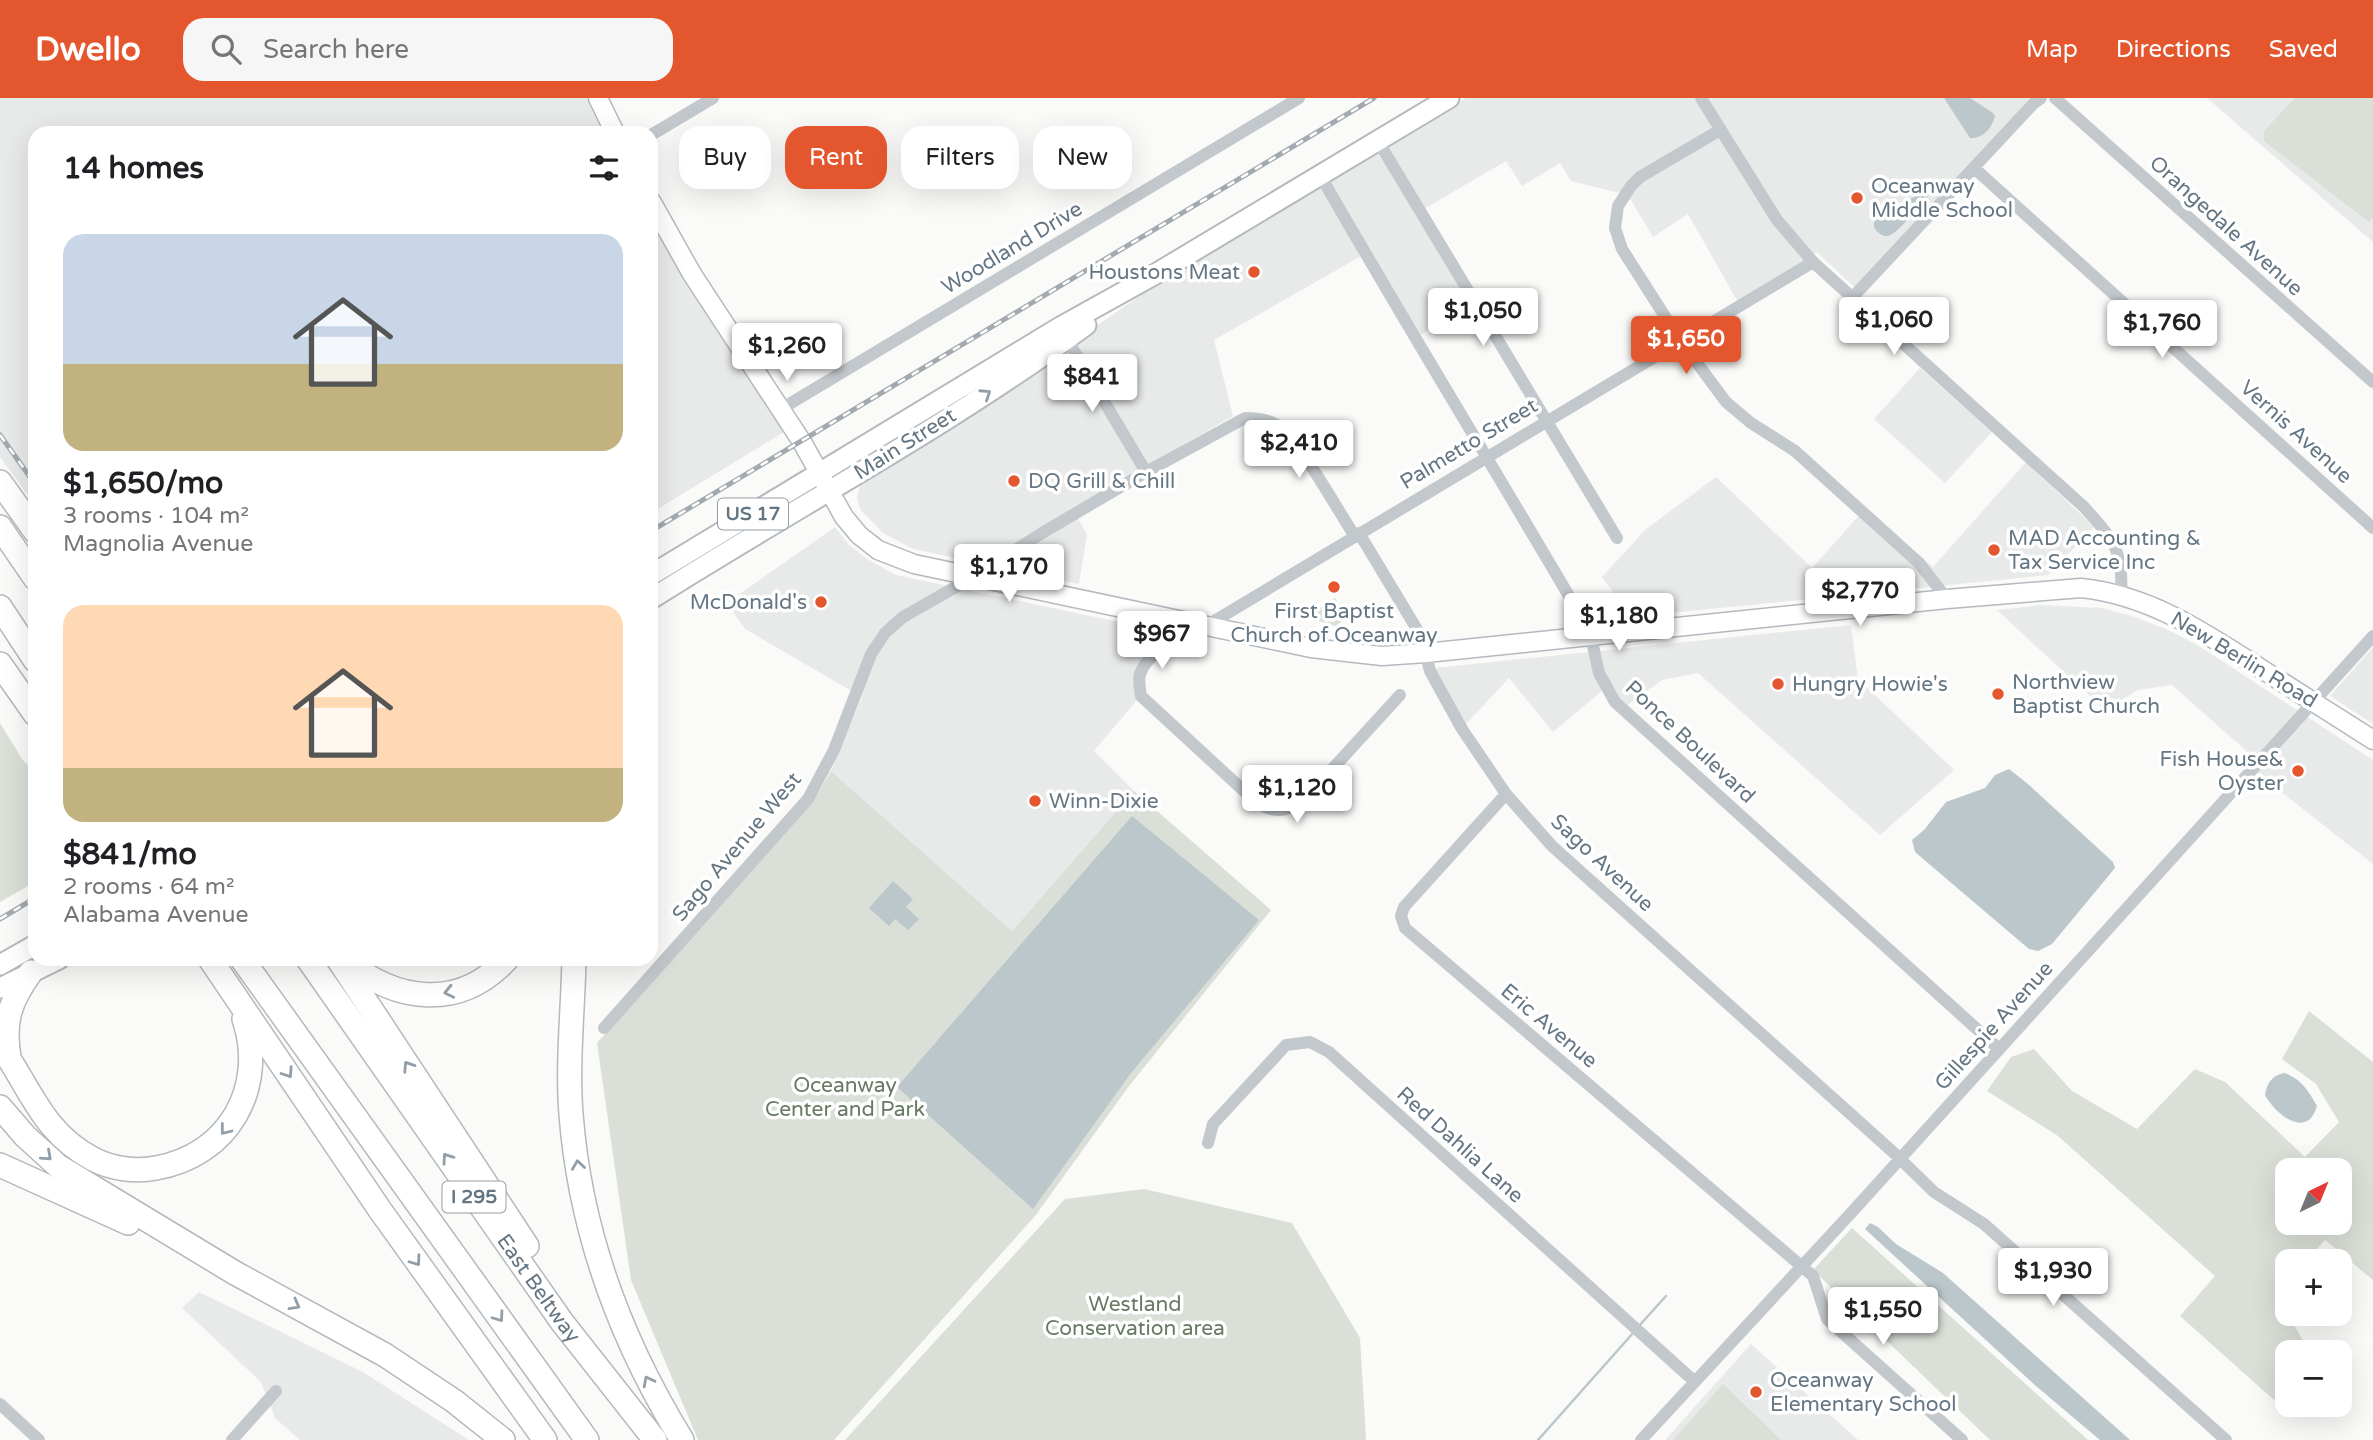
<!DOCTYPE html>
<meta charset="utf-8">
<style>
body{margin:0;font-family:"Varela Round",sans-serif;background:#f6f6f6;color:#202124;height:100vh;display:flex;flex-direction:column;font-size:26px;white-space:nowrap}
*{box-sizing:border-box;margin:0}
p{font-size:23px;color:#757577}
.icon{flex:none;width:38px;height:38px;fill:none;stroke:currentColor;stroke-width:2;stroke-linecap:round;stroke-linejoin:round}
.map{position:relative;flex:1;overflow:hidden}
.side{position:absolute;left:28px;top:28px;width:630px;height:840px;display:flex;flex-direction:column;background:#fff;border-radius:21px;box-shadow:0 7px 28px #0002}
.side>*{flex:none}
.top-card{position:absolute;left:679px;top:28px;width:665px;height:63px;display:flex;gap:14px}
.needle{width:46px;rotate:43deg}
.fabs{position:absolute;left:2275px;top:1060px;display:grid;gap:14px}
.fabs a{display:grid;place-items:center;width:77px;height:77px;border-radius:14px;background:#fff;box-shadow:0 7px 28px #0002;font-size:35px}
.price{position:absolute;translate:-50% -60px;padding:0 16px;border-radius:7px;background:#fff;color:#222;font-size:23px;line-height:46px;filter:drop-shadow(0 2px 4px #0008)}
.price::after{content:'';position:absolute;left:50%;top:42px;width:21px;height:16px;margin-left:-10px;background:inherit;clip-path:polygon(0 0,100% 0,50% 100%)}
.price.current{background:#e4572e;color:#fff}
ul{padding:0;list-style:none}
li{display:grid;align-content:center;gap:14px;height:371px;padding:0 35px}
li span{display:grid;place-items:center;height:217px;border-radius:21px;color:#555}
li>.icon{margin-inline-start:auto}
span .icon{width:126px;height:126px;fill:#fffc;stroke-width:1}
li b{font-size:30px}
h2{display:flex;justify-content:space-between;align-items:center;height:84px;padding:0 35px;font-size:30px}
.chip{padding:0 24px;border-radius:21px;background:#fff;box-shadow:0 7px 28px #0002;font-size:24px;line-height:63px}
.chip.current{background:#e4572e;color:#fff}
header{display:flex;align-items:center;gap:42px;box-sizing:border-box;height:98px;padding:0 35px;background:#e4572e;color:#fff}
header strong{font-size:33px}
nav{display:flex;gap:38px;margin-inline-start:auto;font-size:24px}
.search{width:490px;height:63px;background:#f6f6f6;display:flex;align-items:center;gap:18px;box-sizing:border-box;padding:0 24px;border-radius:21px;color:#757577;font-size:26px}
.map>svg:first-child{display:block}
.built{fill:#e8e9e9}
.green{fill:#dadfd7;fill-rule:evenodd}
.water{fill:#bbc7cb}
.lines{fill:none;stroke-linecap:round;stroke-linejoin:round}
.stream{stroke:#bbc7cb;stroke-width:2.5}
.secondary-casing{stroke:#b3babf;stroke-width:21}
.primary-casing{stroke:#b5babe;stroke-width:23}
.highway-casing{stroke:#b4b9bd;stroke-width:26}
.street{stroke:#c3c8cc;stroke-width:12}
.secondary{stroke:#fff;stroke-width:18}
.primary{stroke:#fff;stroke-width:19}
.highway{stroke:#fff;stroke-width:23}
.rail-casing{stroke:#a2aab0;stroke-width:5}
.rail{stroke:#fff;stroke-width:2.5;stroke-dasharray:8;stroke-linecap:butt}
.oneway{stroke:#939fa8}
.poi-dot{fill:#e4572e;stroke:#fff;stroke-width:2.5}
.labels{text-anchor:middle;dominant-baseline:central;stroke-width:7;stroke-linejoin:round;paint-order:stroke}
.shield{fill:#fff;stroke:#939fa8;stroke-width:2}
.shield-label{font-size:19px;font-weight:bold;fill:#657683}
.poi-label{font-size:21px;fill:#657683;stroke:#fff;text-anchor:start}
.street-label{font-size:21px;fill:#657683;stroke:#fff}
.park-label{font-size:21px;fill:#687a64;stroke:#fff}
</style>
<header>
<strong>Dwello</strong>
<div class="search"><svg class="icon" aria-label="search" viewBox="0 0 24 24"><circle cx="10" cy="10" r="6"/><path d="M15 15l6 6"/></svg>Search here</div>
<nav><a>Map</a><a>Directions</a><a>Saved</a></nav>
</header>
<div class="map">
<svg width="2373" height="1342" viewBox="0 0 2373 1342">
<rect width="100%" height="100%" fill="#fafaf8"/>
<path class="built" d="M0,0H587L604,35H35V407L0,359Z
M1466,0H2033L1855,190L1817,154L1738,204L1688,116L1653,139L1628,97L1571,83L1560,65L1522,88L1506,63L1417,115L1470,205L1421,237L1370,153L1214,242L1233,318L1072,411L1087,436L1079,486L913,451L883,435L860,411L857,399L861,384L983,306L1173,175Z
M2207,0H2373V144Z
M651,120L699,203L784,334L651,415Z
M1920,270L1992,334L1945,385L1874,321Z
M2026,364L2094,429L2048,477L1631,519L1602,479L1645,432L1716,379L1812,470L1865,411L1933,469Z
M835,429L849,447L869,462L896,477L1161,533L1160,545L1140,564L1137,602L1094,653L1134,693L1012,833L831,673L862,599L745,531L727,505Z
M2042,507L2102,510L2132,518L2166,531L2199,548L2373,662V766L2247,667L2253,659L2172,587L2138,592L2105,612L1997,512Z
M1851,527L1858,581L1954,672L1880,737L1698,575L1662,582L1618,614L1603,592L1553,634L1509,580L1466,626L1435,570Z
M2373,549V626L2330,598Z
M199,1194L363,1274L469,1342H300L275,1320L261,1284L182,1210Z
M1751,1246L1858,1342H1665Z"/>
<path class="green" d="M2295,0H2373V120L2369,124L2264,43V33Z
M1335,500L1347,520L1335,528L1316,522L1311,515Z
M0,625L22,661L35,675V784L0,804Z
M831,673L1012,833L1134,693L1271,812L1129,988L1035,1118L834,1342H698L631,1182L597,945L817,697Z
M2309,913L2373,964V1182L2325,1142L2305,1164H2287V1183L2276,1195L2310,1255H2287V1307H2299L2293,1319L2180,1218L2215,1178L2058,1038L1987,993L2011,959L2034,951L2072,993L2137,1031L2195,971L2225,984L2305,1059L2339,1024L2316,986L2282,961ZM2287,1073H2340V1125H2287Z
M1144,1091L1292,1125L1360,1240L1366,1342H845L1065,1101Z
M1852,1130L2088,1342H1990L1813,1172Z
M1723,1286L1778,1339L1781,1342H1673Z"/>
<path class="water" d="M1944,0H1970L1993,15L1995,18C1992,30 1983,41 1970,40Z
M1929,90L1933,92L1931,95C1922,104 1898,136 1888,138C1882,139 1877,134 1874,129V124L1878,120Z
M2009,671L2028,686L2113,764L2115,770L2052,846L2038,853L2029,851L1915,754L1912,742L1924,732L1946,704L1985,690L1995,677Z
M1132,718L1259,822L1131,975L1033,1111L897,989Z
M893,783L913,801L906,809L919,821L908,832L895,821L889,828L869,810Z
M2285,975C2302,982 2308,992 2317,1008C2307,1042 2276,1017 2265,997C2267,985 2272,977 2285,975Z
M1870,1125L1878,1129L1896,1146L1943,1175L2130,1342H2100L2036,1288L1865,1131Z"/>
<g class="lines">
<path class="stream" d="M1638,1229L1666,1198
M1538,1342L1634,1234"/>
<g class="secondary-casing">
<path id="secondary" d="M598,0L615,35
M651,103L692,176L802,344L844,419L859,437L878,452L914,466L1311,550L1382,558L1426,555L1947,501L2081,490C2149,497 2204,534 2260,570C2298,594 2335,618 2373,642"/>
</g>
<g class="primary-casing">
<path id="primary" d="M651,477L1062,228L1152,178L1449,0
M651,501C796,409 948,329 1086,227
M0,867L35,847
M0,890L59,861"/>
</g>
<g class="highway-casing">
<g id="highway">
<path d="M0,384L35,433"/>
<path d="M0,429L35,480"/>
<path d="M0,509L35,562"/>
<path d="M0,566L35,616"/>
<path d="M210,861L380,1112L545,1342"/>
<path d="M242,861L587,1342"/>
<path id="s1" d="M308,861L562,1224L655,1342"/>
<path d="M338,861L527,1148"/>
<path d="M574,861C573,912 567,965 571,1016C580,1133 621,1243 682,1342"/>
<path d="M345,862C396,904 459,913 507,861"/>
<path d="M0,947C31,991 42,1034 93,1061C112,1071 136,1074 156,1070C228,1058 267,990 244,921"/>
<path d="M9,959C3,923 10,903 31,874"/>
<path d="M0,1009L25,1038L58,1068L235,1175L385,1257L454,1303L503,1342"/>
<path d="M0,1067L128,1125"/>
</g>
</g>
<path class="street" d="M1701,0L1777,122L1813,164L2084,409C2113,441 2124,453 2121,498
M2055,0L2373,284
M1720,32L1640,79L1631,88L1618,108L1615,130L1622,151L1680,242L1726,304L1751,325L1795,353L1919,465L1947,501
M651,37L713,0
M1378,43L1617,440
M1974,70L2373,430
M1320,77C1406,227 1496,373 1583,522L1591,539L1599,575L1615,604L1999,951
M1852,200L2034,5L2041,0
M1067,241L1146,374
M781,311L1299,0
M1359,435L1421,538L1430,573L1462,631L1506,696L1552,748L1894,1055L1934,1094L1984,1126L2226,1342
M1400,597L1303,703C1286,714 1274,716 1256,704L1141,598C1140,591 1138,583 1140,576C1148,552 1185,538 1206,528L1813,164
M1506,696L1404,809L1401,818L1405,830L1813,1178L1827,1221L1962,1342
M604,930L808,701L834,652L871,556L885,535L903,519L975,478L1042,435L1146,374L1245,320C1256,320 1267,321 1277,327C1297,339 1339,414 1354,437
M1208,1045L1213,1026L1286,947L1310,944L1329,954L1694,1283
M0,1306L39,1342
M232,1342L276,1293
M1641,1342L1852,1114L2373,538"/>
<use href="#secondary" class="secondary"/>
<use href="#primary" class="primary"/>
<use href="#highway" class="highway"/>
<g class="rail-casing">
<path id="rail" d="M0,337L35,386
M651,433L1374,0
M0,821L35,800"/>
</g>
<use href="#rail" class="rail"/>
</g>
<defs><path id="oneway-chevron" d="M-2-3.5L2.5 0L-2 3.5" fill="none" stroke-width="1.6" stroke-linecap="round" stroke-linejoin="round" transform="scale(1.75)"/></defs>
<g class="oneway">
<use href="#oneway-chevron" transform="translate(986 296) rotate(-33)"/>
<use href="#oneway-chevron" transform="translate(449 894) rotate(167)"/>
<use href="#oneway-chevron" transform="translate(408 968) rotate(-123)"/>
<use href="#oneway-chevron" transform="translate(288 975) rotate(56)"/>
<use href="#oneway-chevron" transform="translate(225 1032) rotate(128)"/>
<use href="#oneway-chevron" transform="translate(47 1058) rotate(42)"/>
<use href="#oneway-chevron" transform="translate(447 1060) rotate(-125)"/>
<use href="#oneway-chevron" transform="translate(578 1067) rotate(-98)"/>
<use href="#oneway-chevron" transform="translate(416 1163) rotate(54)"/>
<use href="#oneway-chevron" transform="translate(295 1207) rotate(29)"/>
<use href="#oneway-chevron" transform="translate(499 1219) rotate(54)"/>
<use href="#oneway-chevron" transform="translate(648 1283) rotate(-117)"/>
</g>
<g class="poi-dot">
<circle cx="1857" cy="100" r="7"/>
<circle cx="1254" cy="174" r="7"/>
<circle cx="1014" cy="383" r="7"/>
<circle cx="1994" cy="452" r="7"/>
<circle cx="1334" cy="489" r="7"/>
<circle cx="821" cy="504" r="7"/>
<circle cx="1778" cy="586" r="7"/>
<circle cx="1998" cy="596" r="7"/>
<circle cx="2298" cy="673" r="7"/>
<circle cx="1035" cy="703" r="7"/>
<circle cx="1756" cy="1294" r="7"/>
</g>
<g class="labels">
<g class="shield">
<rect x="718" y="400.5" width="70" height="31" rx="5"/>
<rect x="442.5" y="1083.5" width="63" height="31" rx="5"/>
</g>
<g class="shield-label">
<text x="753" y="416">US 17</text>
<text x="474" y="1099">I 295</text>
</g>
<g class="poi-label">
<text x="1871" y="88">Oceanway<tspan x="1871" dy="24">Middle School</tspan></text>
<text x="1240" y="174" text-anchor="end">Houstons Meat</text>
<text x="1028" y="383">DQ Grill &amp; Chill</text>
<text x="2008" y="440">MAD Accounting &amp;<tspan x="2008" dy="24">Tax Service Inc</tspan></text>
<text x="807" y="504" text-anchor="end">McDonald's</text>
<text x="1334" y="513" text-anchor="middle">First Baptist<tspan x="1334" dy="24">Church of Oceanway</tspan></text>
<text x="2012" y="584">Northview<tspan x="2012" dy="24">Baptist Church</tspan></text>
<text x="1792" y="586">Hungry Howie's</text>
<text x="2284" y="661" text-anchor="end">Fish House&amp;<tspan x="2284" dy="24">Oyster</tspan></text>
<text x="1049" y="703">Winn-Dixie</text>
<text x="1770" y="1282">Oceanway<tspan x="1770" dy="24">Elementary School</tspan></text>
</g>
<g class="street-label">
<text transform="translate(2226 128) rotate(42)">Orangedale Avenue</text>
<text transform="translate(1012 150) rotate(-31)">Woodland Drive</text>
<text transform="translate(2296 334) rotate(42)">Vernis Avenue</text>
<text transform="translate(905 346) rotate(-32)">Main Street</text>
<text transform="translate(1469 346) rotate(-31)">Palmetto Street</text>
<text transform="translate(2244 562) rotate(31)">New Berlin Road</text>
<text transform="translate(1690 644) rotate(43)">Ponce Boulevard</text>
<text transform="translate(737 749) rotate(-50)">Sago Avenue West</text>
<text transform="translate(1602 765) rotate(43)">Sago Avenue</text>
<text transform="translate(1549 928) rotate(40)">Eric Avenue</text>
<text transform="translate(1994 928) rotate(-48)">Gillespie Avenue</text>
<text transform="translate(1460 1047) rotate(42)">Red Dahlia Lane</text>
<text stroke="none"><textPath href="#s1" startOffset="402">East Beltway</textPath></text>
</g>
<g class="park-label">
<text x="845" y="987">Oceanway<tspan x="845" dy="24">Center and Park</tspan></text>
<text x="1135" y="1206">Westland<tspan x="1135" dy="24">Conservation area</tspan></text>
</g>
</g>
</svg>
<div class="fabs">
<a><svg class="needle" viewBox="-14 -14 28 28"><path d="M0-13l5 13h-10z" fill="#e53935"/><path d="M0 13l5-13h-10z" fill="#757577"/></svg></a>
<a>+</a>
<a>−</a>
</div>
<b class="price" style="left:1483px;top:250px">$1,050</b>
<b class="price" style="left:1894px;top:259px">$1,060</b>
<b class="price" style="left:2162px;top:262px">$1,760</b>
<b class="price current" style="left:1686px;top:278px">$1,650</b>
<b class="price" style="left:787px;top:285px">$1,260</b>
<b class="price" style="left:1092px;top:316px">$841</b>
<b class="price" style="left:1299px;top:382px">$2,410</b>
<b class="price" style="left:1009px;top:506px">$1,170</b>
<b class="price" style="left:1860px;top:530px">$2,770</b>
<b class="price" style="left:1619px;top:555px">$1,180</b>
<b class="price" style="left:1162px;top:573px">$967</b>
<b class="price" style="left:1297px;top:727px">$1,120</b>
<b class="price" style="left:2053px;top:1210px">$1,930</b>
<b class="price" style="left:1883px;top:1249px">$1,550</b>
<div class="top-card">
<a class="chip">Buy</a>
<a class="chip current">Rent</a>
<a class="chip">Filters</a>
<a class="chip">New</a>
</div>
<section class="side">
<h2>14 homes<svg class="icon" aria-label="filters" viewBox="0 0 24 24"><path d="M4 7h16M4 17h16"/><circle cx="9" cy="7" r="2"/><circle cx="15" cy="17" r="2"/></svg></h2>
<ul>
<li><span style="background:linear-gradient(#c9d6e8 60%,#c2b280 0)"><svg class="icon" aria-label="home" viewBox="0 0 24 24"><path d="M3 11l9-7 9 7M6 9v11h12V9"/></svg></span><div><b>$1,650/mo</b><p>3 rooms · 104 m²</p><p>Magnolia Avenue</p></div></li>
<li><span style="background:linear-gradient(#ffd9b3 75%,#c2b280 0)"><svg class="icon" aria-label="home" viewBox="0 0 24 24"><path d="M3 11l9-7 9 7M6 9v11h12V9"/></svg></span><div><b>$841/mo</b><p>2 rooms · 64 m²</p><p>Alabama Avenue</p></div></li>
</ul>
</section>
</div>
